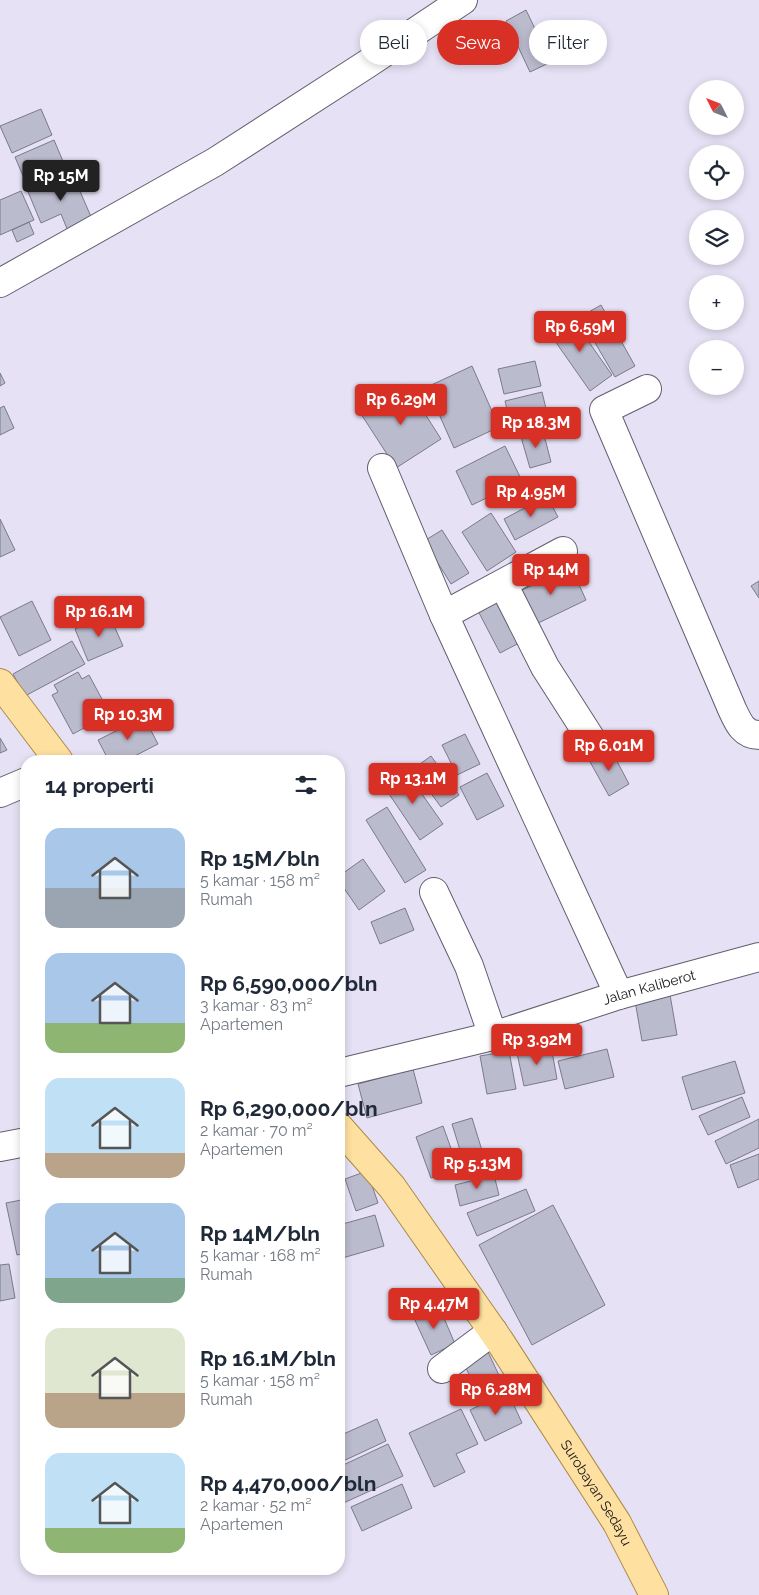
<!DOCTYPE html>
<html lang="id">
<meta charset="utf-8">
<style>
body{margin:0;font-family:Raleway,sans-serif;background:#f6f6f7;color:#1f2937;height:100vh;display:flex;flex-direction:column;font-size:19px;white-space:nowrap}
*{box-sizing:border-box;margin:0}
p{font-size:16px;color:#747a83}
.icon{flex:none;width:28px;height:28px;fill:none;stroke:currentColor;stroke-width:2;stroke-linecap:round;stroke-linejoin:round}
.map{position:relative;flex:1;overflow:hidden}
.panel{position:absolute;left:20px;top:755px;width:325px;height:820px;display:flex;flex-direction:column;background:#fff;border-radius:20px;box-shadow:0 2px 8px #0003}
.panel>*{flex:none}
.banner{position:absolute;left:360px;top:20px;width:324px;height:45px;display:flex;gap:10px}
.needle{width:32px;rotate:312deg}
.tools{position:absolute;left:689px;top:80px;display:grid;gap:10px}
.tools a{display:grid;place-items:center;width:55px;height:55px;border-radius:50%;background:#fff;box-shadow:0 2px 8px #0003;font-size:25px}
.price{position:absolute;translate:-50% -42px;padding:0 11px;border-radius:5px;background:#d93025;color:#fff;font-size:16px;line-height:32px;filter:drop-shadow(0 1px 2px #0008)}
.price::after{content:'';position:absolute;left:50%;top:30px;width:15px;height:11px;margin-left:-8px;background:inherit;clip-path:polygon(0 0,100% 0,50% 100%)}
.price.current{background:#222;color:#fff}
ul{padding:0;list-style:none}
li{display:flex;align-items:center;gap:15px;height:125px;padding:0 25px}
li span{display:grid;place-items:center;flex:none;width:140px;height:100px;border-radius:15px;color:#555}
li>.icon{margin-inline-start:auto}
span .icon{width:60px;height:60px;fill:#fffc;stroke-width:1}
li b{font-size:21px}
h2{display:flex;justify-content:space-between;align-items:center;height:60px;padding:0 25px;font-size:21px}
.pill{padding:0 18px;border-radius:22px;background:#fff;box-shadow:0 2px 8px #0003;font-size:18px;line-height:45px}
.pill.current{background:#d93025;color:#fff}
.map>svg:first-child{display:block}
.building{fill:#bbbbce;stroke:#7a7a8b}
.lines{fill:none;stroke-linecap:round;stroke-linejoin:round}
.minor-casing{stroke:#625e6e;stroke-width:30}
.major-casing{stroke:#ac8b47;stroke-width:30}
.minor{stroke:#fff;stroke-width:28}
.major{stroke:#fee0a0;stroke-width:28}
.labels{text-anchor:middle;dominant-baseline:central;stroke-width:4.5;stroke-linejoin:round;paint-order:stroke}
.street-label{font-size:14px;fill:#151319;stroke:#e6e1f4}
</style>
<div class="map">
<svg width="759" height="1595" viewBox="0 0 759 1595">
<rect width="100%" height="100%" fill="#e6e1f4"/>
<path class="building" d="M526,10L551,62L530,72L506,21Z
M41,109L52,135L12,153L0,126Z
M54,140L65,166L26,183L15,157Z
M70,168L95,226L70,236L61,214L41,223L26,187Z
M21,191L34,220L0,235V200Z
M29,222L34,234L17,242L12,230Z
M601,305L635,366L615,377L580,317Z
M570,315L612,375L590,391L548,331Z
M535,361L541,386L504,394L498,369Z
M472,366L499,427L454,448L427,387Z
M0,373L5,383L0,386Z
M406,384L441,439L396,468L361,414Z
M542,392L549,421L512,430L505,401Z
M4,406L14,428L0,435V408Z
M543,431L551,462L530,468L521,437Z
M505,446L522,481L472,505L456,471Z
M547,496L558,517L515,540L504,519Z
M491,513L516,552L487,571L462,532Z
M0,519L15,550L0,557Z
M442,530L469,573L451,584L424,541Z
M571,567L586,600L532,626L516,593Z
M759,581V598L751,586Z
M501,596L523,641L500,653L477,609Z
M32,601L51,640L19,656L0,617Z
M109,614L123,646L88,661L75,629Z
M72,641L85,664L25,696L13,674Z
M78,672L82,679L89,675L110,714L73,734L52,695L58,692L54,685Z
M144,717L158,744L125,761H109L98,740Z
M465,734L480,764L457,775L442,745Z
M0,738L7,750L0,753Z
M610,748L629,784L609,796L589,760Z
M431,756L459,795L441,807L413,769Z
M405,770L443,824L420,840L383,785Z
M487,773L504,806L477,820L460,787Z
M387,807L426,870L405,883L366,820Z
M363,859L385,891L359,910L339,881V876Z
M339,902L343,912L339,914Z
M405,908L414,930L380,944L371,922Z
M669,989L677,1035L642,1041L634,995Z
M551,1046L557,1079L524,1086L517,1053Z
M607,1049L614,1077L565,1089L558,1061Z
M509,1051L516,1089L487,1094L480,1056Z
M735,1061L745,1093L692,1110L682,1077Z
M413,1069L422,1103L367,1118L358,1084Z
M742,1097L750,1117L708,1135L699,1116Z
M472,1118L484,1157L464,1163L452,1124Z
M759,1119V1148L726,1164L715,1141Z
M443,1126L458,1168L431,1178L416,1137Z
M759,1154V1179L738,1188L730,1165Z
M367,1171L378,1203L356,1211L345,1179Z
M494,1175L499,1195L460,1206L455,1185Z
M526,1189L535,1211L477,1236L467,1213Z
M26,1199V1253L17,1255L6,1203Z
M553,1205L605,1305L532,1345L479,1245Z
M375,1215L384,1246L339,1259V1225Z
M9,1264L15,1298L0,1301V1265Z
M438,1304L455,1344L431,1355L413,1316Z
M488,1352L504,1386L480,1397L464,1364Z
M508,1392L522,1423L485,1441L470,1410Z
M461,1409L478,1444L456,1454L465,1472L434,1487L409,1433Z
M377,1419L386,1441L339,1463V1436Z
M388,1444L403,1476L339,1505V1467Z
M402,1484L412,1508L362,1531L351,1507Z"/>
<g class="lines">
<g class="minor-casing">
<g id="minor">
<path d="M0,283L215,162L367,64L463,0"/>
<path d="M647,389L604,410L732,709C738,722 743,735 759,735"/>
<path d="M382,468L444,615L619,995"/>
<path d="M503,584L545,667L593,742"/>
<path d="M444,615L563,551"/>
<path d="M0,793L26,782"/>
<path d="M434,892L469,966L493,1036"/>
<path id="s1" d="M339,1073L493,1036L619,995L759,957"/>
<path d="M0,1147L26,1142"/>
<path d="M442,1369L493,1331"/>
</g>
</g>
<g class="major-casing">
<g id="major">
<path d="M0,683L59,761"/>
<path id="s2" d="M339,1127L392,1187L499,1340L617,1523L654,1595"/>
</g>
</g>
<use href="#minor" class="minor"/>
<use href="#major" class="major"/>
</g>
<g class="labels">
<g class="street-label">
<text stroke="none"><textPath href="#s1" startOffset="322">Jalan Kaliberot</textPath></text>
<text stroke="none"><textPath href="#s2" startOffset="448">Surobayan Sedayu</textPath></text>
</g>
</g>
</svg>
<div class="tools">
<a><svg class="needle" viewBox="-14 -14 28 28"><path d="M0-13l5 13h-10z" fill="#e53935"/><path d="M0 13l5-13h-10z" fill="#747a83"/></svg></a>
<a><svg class="icon" aria-label="locate" viewBox="0 0 24 24"><circle cx="12" cy="12" r="6"/><path d="M12 2v4M12 18v4M2 12h4M18 12h4"/></svg></a>
<a><svg class="icon" aria-label="layers" viewBox="0 0 24 24"><path d="M12 4l9 5-9 5-9-5zM3 14l9 5 9-5"/></svg></a>
<a>+</a>
<a>−</a>
</div>
<b class="price current" style="left:61px;top:202px">Rp 15M</b>
<b class="price" style="left:580px;top:353px">Rp 6.59M</b>
<b class="price" style="left:401px;top:426px">Rp 6.29M</b>
<b class="price" style="left:536px;top:449px">Rp 18.3M</b>
<b class="price" style="left:531px;top:518px">Rp 4.95M</b>
<b class="price" style="left:551px;top:596px">Rp 14M</b>
<b class="price" style="left:99px;top:638px">Rp 16.1M</b>
<b class="price" style="left:128px;top:741px">Rp 10.3M</b>
<b class="price" style="left:609px;top:772px">Rp 6.01M</b>
<b class="price" style="left:413px;top:805px">Rp 13.1M</b>
<b class="price" style="left:537px;top:1066px">Rp 3.92M</b>
<b class="price" style="left:477px;top:1190px">Rp 5.13M</b>
<b class="price" style="left:434px;top:1330px">Rp 4.47M</b>
<b class="price" style="left:496px;top:1416px">Rp 6.28M</b>
<div class="banner">
<a class="pill">Beli</a>
<a class="pill current">Sewa</a>
<a class="pill">Filter</a>
</div>
<section class="panel">
<h2>14 properti<svg class="icon" aria-label="filters" viewBox="0 0 24 24"><path d="M4 7h16M4 17h16"/><circle cx="9" cy="7" r="2"/><circle cx="15" cy="17" r="2"/></svg></h2>
<ul>
<li><span style="background:linear-gradient(#a9c7e8 60%,#9aa5b1 0)"><svg class="icon" aria-label="home" viewBox="0 0 24 24"><path d="M3 11l9-7 9 7M6 9v11h12V9"/></svg></span><div><b>Rp 15M/bln</b><p>5 kamar · 158 m²</p><p>Rumah</p></div></li>
<li><span style="background:linear-gradient(#a9c7e8 70%,#8fb573 0)"><svg class="icon" aria-label="home" viewBox="0 0 24 24"><path d="M3 11l9-7 9 7M6 9v11h12V9"/></svg></span><div><b>Rp 6,590,000/bln</b><p>3 kamar · 83 m²</p><p>Apartemen</p></div></li>
<li><span style="background:linear-gradient(#bfe0f5 75%,#b9a48a 0)"><svg class="icon" aria-label="home" viewBox="0 0 24 24"><path d="M3 11l9-7 9 7M6 9v11h12V9"/></svg></span><div><b>Rp 6,290,000/bln</b><p>2 kamar · 70 m²</p><p>Apartemen</p></div></li>
<li><span style="background:linear-gradient(#a9c7e8 75%,#7fa58c 0)"><svg class="icon" aria-label="home" viewBox="0 0 24 24"><path d="M3 11l9-7 9 7M6 9v11h12V9"/></svg></span><div><b>Rp 14M/bln</b><p>5 kamar · 168 m²</p><p>Rumah</p></div></li>
<li><span style="background:linear-gradient(#dfe7d0 65%,#b9a48a 0)"><svg class="icon" aria-label="home" viewBox="0 0 24 24"><path d="M3 11l9-7 9 7M6 9v11h12V9"/></svg></span><div><b>Rp 16.1M/bln</b><p>5 kamar · 158 m²</p><p>Rumah</p></div></li>
<li><span style="background:linear-gradient(#bfe0f5 75%,#8fb573 0)"><svg class="icon" aria-label="home" viewBox="0 0 24 24"><path d="M3 11l9-7 9 7M6 9v11h12V9"/></svg></span><div><b>Rp 4,470,000/bln</b><p>2 kamar · 52 m²</p><p>Apartemen</p></div></li>
</ul>
</section>
</div>
